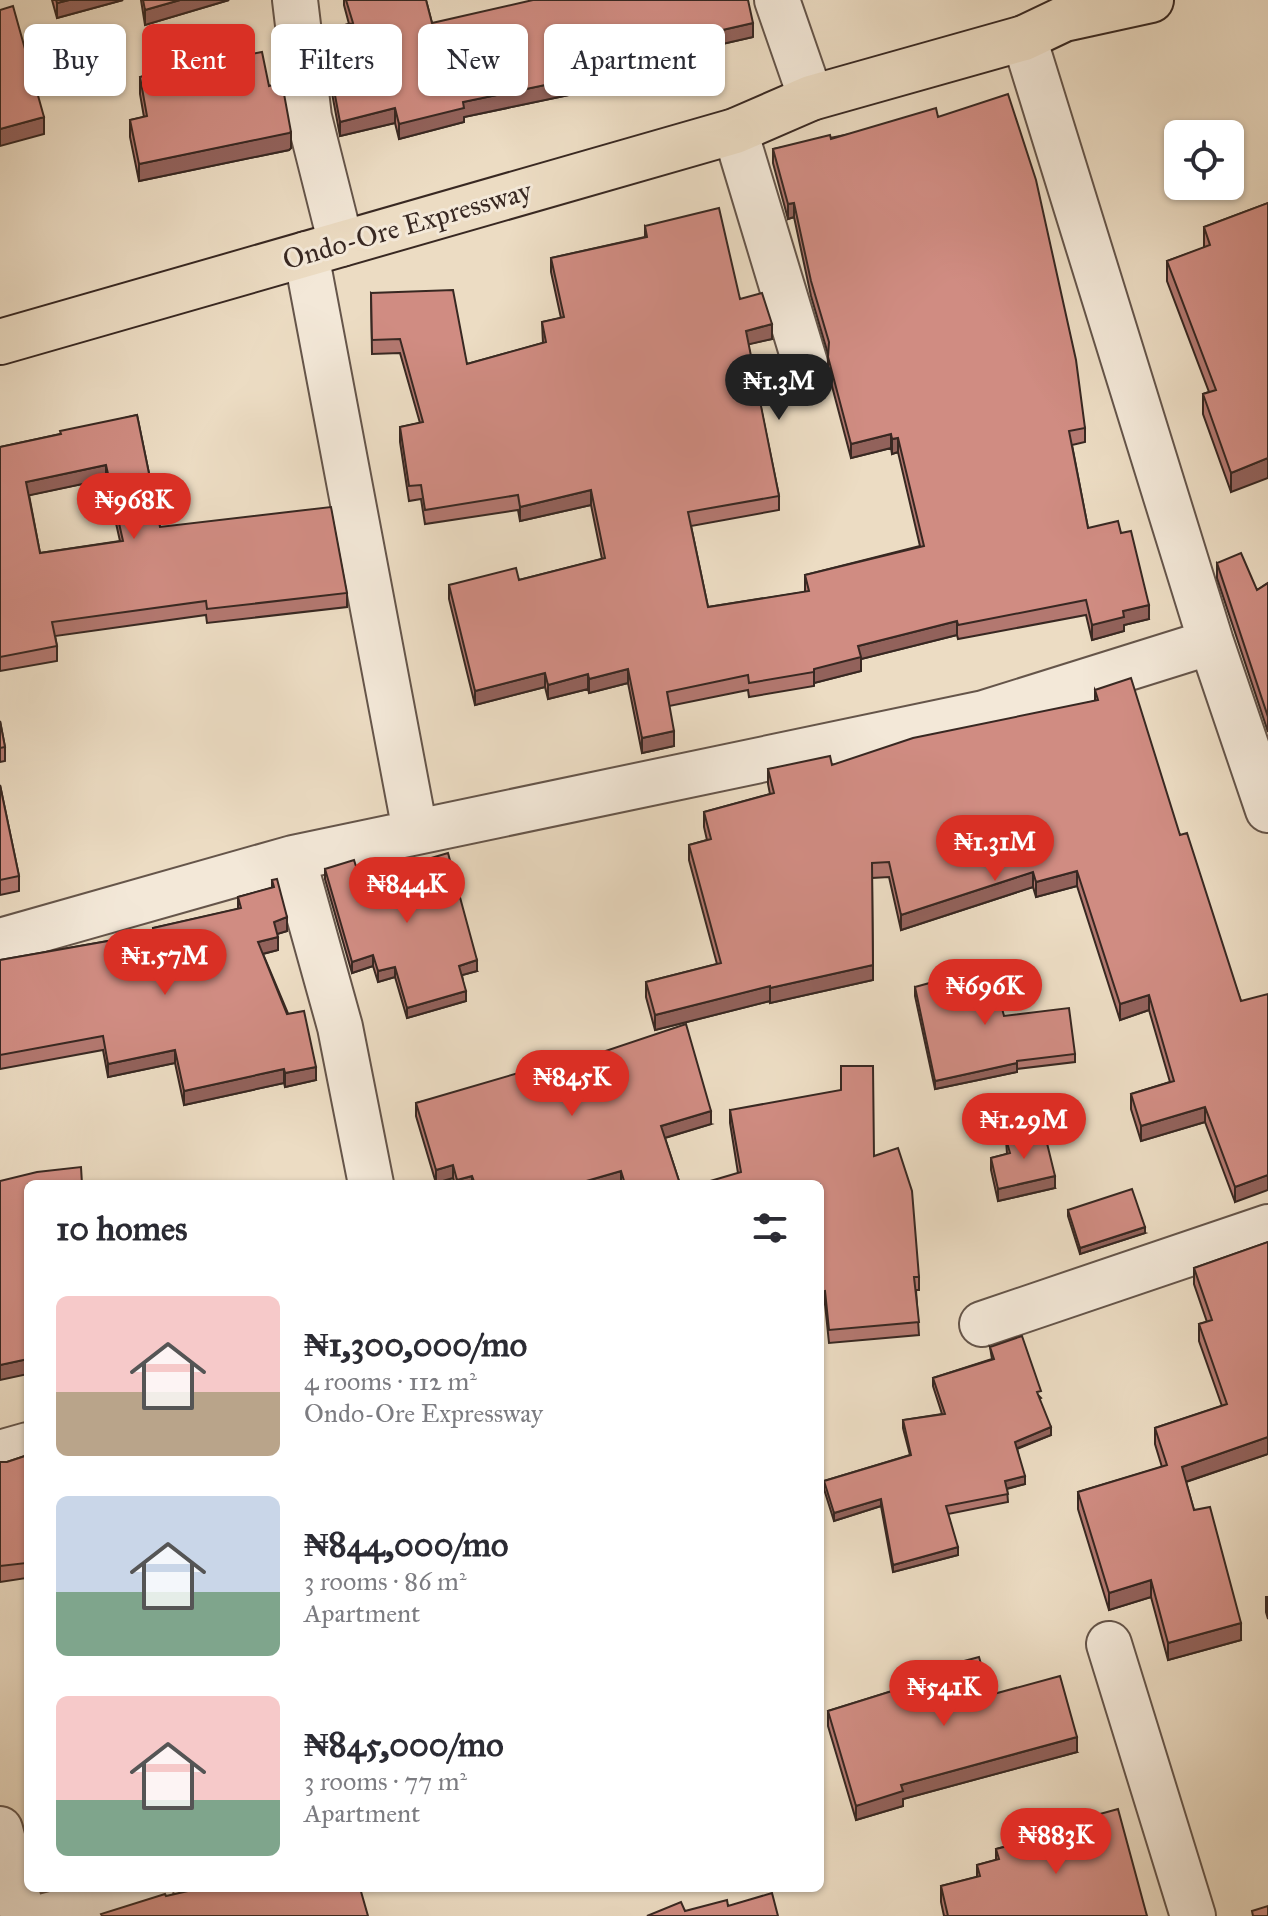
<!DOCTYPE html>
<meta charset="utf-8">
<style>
body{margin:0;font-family:"IM FELL Great Primer",serif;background:#f7f7f7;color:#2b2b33;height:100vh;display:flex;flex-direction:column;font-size:30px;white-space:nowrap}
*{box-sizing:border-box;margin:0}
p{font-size:26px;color:#7c7c81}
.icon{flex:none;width:44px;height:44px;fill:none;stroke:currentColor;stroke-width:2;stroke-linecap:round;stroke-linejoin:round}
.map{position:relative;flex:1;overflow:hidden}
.panel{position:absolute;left:24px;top:1180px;width:800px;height:712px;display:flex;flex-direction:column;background:#fff;border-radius:12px;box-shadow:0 2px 6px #0004}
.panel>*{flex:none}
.top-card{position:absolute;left:24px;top:24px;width:800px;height:72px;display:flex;gap:16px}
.tools{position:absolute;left:1164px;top:120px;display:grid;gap:16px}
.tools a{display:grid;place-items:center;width:80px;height:80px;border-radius:12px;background:#fff;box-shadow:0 2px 6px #0004;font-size:40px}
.price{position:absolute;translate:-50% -68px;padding:0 18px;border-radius:28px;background:#d93025;color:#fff;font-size:26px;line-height:52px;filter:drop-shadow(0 2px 4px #0008)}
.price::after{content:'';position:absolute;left:50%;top:48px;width:24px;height:18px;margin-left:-12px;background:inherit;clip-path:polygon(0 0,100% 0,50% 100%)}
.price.selected{background:#222;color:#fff}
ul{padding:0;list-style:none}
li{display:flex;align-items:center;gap:24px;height:200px;padding:0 32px}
li span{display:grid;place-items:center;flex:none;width:224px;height:160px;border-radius:12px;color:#555}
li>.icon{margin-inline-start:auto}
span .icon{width:96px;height:96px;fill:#fffc;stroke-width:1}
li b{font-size:34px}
h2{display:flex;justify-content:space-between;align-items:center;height:96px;padding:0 32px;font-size:34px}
.chip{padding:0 28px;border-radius:12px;background:#fff;box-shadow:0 2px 6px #0004;font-size:28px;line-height:72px}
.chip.selected{background:#d93025;color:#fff}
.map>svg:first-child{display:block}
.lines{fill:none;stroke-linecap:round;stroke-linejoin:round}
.minor-casing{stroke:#65554a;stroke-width:48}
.major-casing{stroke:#382822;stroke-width:48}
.minor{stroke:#f3e8d8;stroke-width:44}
.major{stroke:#ecdcc3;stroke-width:44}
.wall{fill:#b37870;stroke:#382822;stroke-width:2;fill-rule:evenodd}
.shaded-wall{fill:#92625b;stroke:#382822;stroke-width:2}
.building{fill:#d08c82;stroke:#382822;stroke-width:2;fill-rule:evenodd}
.labels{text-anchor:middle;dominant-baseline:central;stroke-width:6;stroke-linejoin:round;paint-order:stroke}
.street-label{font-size:28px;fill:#382822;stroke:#f3e8d8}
</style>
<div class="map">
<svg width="1268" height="1916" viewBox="0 0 1268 1916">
<rect width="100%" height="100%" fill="#ecdcc3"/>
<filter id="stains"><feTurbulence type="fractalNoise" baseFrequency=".0025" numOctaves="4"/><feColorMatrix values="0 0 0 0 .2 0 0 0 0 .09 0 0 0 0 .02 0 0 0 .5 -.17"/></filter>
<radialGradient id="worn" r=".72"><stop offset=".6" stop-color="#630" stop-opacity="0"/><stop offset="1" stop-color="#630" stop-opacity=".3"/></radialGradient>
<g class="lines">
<g class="minor-casing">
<path id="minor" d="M295,0L309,117L341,244
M777,0L811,98
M1024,38L1211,642L1268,810
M735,131L805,363
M306,254L415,831
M293,858L340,1027L371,1184
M0,941L293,858L984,713L1211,642
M982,1324L1268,1227
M0,1453L28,1445
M1109,1644L1193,1916
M0,1829L23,1916
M45,1916L151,1888"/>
</g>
<g class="major-casing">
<path id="major" d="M0,342L735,131L811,98L1024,38L1064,19L1151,0"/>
</g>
<use href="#minor" class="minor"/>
<use href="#major" class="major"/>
</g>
<path class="wall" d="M52,0H123L57,18Z
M141,0H229L145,25Z
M344,0H426L432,23L753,37L616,68L617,85L464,117V122L399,139L395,123L340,136L331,88V74L337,72L329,44V29L349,24L344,5Z
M152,44L230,58L269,86L291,148L289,150L139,181L130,137V120L144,117L140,94V77L154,74L152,61Z
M938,117L1085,428V442L1072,445L1088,528L1121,533L1149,619L1124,625V631L1092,640L1086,615L958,639L957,635L861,659V671L814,683V686L749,697L748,690L669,706L674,746L642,753L628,683L589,693L588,689L548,699L545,687L475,705L449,599V585L519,580L602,559L591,505L520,521L518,510L425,524L421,499L409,501L400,442V427L420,423L400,353L372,354L371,293L467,364L543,343L542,322L561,318L551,272V258L645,237V226L740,299L772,339L748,344L779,496V510L691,526L708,607L805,592V575L920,546L898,452L892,454L891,448L851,458L828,371V354L811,296L794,217L788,219L773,163V149Z
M1268,203L1231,492L1203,414V394L1209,392L1167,281V261L1204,248V227Z
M137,415L160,527L347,593V607L207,623L206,615L55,636L57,646V661L0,671V447L60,434ZM106,479L120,541L40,553L29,495Z
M1217,563L1257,590L1268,583V732L1217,578Z
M1095,690L1180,835L1241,1001L1235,1202L1205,1122L1141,1141L1131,1109V1094L1170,1082L1149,1010L1120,1020L1077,886L1036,897L1033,887L901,930L889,877L872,878L873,980L770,1003V1001L655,1030L646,997V982L717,964L689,860V845L707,840L704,827V812L770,794L768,784V769L832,765L1095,701Z
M0,721L5,747V761L0,762Z
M0,785L19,876V891L0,895Z
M325,869L360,879L477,971L462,975L466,1001L407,1018L395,977L378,982L373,966L352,973L325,879Z
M272,880L287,931L277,934L278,950L263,954L316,1080L285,1087L284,1083L184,1105L175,1063L108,1077L103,1050L0,1069V960L153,933V928L238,909V897L272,888Z
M915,987L1004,1016L1075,1054V1062L1017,1069V1072L935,1089L915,996Z
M534,1075L711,1124L665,1138L680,1184H455L453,1178L436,1183L416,1116V1103Z
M730,1110L874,1156L919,1277V1290H916L919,1335L829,1343L825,1304L820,1305V1184L738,1173L730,1123Z
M1006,1139L1055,1188L998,1201L991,1170V1158L1007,1154Z
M1068,1210L1145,1233L1080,1254L1068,1216Z
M1268,1242V1454L1186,1482L1194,1510L1241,1640L1168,1660L1151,1597L1109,1610L1078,1509V1492L1162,1467L1155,1444V1428L1222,1406L1199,1341V1324L1207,1322L1194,1284V1268Z
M990,1347L1041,1398L1039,1399L1051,1435L1017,1449L1025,1484L1007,1489L1008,1502L948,1514L958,1555L893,1572L881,1506L834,1521L824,1489V1481L910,1455L903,1428V1420L942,1414L933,1386V1378L992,1359Z
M28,1455V1585L26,1578L0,1582V1462H7Z
M1266,1597H1268V1619L1266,1612Z
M938,1668L990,1695L1077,1752L903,1799V1806L856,1820L828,1726V1711L938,1677Z
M1060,1825L1147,1916H944L941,1902V1886L977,1877V1865L996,1860V1849L1060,1832Z"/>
<path class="shaded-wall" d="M69,0H123L57,18V3Z
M180,0H229L145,25V10Z
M753,23V37L613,69V55Z
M617,70V85L464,117V122L399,139V124L463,102Z
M395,108V123L340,136V122Z
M44,117V134L0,146V129Z
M291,132V148L289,150L139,181V164Z
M794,203V217L788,219V204Z
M772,324V339L746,345V331Z
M891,434V448L851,458V444Z
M898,438V452L892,454V439Z
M1268,458V478L1231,492V473Z
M106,465V479L26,496V482Z
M591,490V505L520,521V507Z
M1149,605V619L1124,625V631L1092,640V625L1123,611Z
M957,621V635L861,659V671L814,683V669L858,646Z
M628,669V683L589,693V679Z
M545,673V687L475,705V691Z
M588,674V689L548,699V685Z
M674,731V746L642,753V738Z
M1077,871V886L1036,897V882Z
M1033,872V887L901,930V915Z
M287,917V931L274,935V922Z
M278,937V950L258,955V942Z
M373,955V966L352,973V962Z
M477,960V971L459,976V966Z
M873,965V980L770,1003V988Z
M395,967V977L378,982V971Z
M770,986V1001L655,1030V1015Z
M466,991V1001L407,1018V1008Z
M1149,995V1010L1120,1020V1004Z
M175,1050V1063L108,1077V1064Z
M1017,1063V1072L935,1089V1081Z
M316,1067V1080L285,1087V1073Z
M284,1069V1083L184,1105V1091Z
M1205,1107V1122L1141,1141V1126Z
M711,1111V1124L661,1139V1126Z
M453,1165V1178L436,1183V1170Z
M621,1171V1184H576Z
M1268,1175V1190L1235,1202V1187Z
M472,1176V1184H457V1180Z
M1055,1176V1188L998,1201V1189Z
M1145,1227V1233L1080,1254V1248Z
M825,1291V1304L820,1305V1292Z
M28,1359V1374L0,1380V1365Z
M1051,1427V1435L1015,1449V1442Z
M1268,1437V1454L1182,1483V1467Z
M1025,1476V1484L1005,1489V1481Z
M881,1499V1506L834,1521V1513Z
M958,1547V1555L893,1572V1565Z
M1151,1580V1597L1109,1610V1593Z
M1241,1623V1640L1168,1660V1643Z
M1077,1737V1752L903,1799V1806L856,1820V1806L901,1785Z"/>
<path class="building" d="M56,0H69L57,3Z
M143,0H180L145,10Z
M346,0H426L432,23L533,0H748L753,23L613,55L617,70L463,102L464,108L399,124L395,108L340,122L331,74L340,72L329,29L353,23Z
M13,6L44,117L0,129V10Z
M152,44H230V58L262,52L269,86L282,83L291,132L289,133L139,164L130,120L147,116L140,77L157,73Z
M1008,94L1036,180L1076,360L1085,428L1069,431L1088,528L1118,521L1121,533L1131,531L1149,605L1123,611L1124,617L1092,625L1086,600L958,625L957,621L858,646L861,657L814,669V672L749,683L748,675L667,692L674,731L642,738L628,669L589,679L588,674L548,685L545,673L475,691L449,585L516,568L519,580L605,558L591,490L520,507L518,495L425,510L421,485L409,486L400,427L423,422L400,339L372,340L371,293L453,290L467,364L546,342L542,322L564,317L551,258L647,237L645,226L719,208L740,299L762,293L772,324L746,331L779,496L688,512L708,607L809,591L805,575L924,546L898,438L892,439L891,434L851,444L828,357L829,342L811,281L794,203L788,204L773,149L830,135L831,139L936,108L938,117Z
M1268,203V458L1231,473L1203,394L1216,390L1167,261L1210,245L1204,227Z
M137,415L160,527L331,507L347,593L207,609L206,601L52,622L57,646L0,657V447L61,434L60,431ZM106,465L123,541L40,553L26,482Z
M1241,553L1257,590L1268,583V717L1217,563Z
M1131,678L1180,835L1187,833L1241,1001L1268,994V1175L1235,1187L1205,1107L1141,1126L1131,1094L1174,1081L1149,995L1120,1004L1077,871L1036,882L1033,872L901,915L889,862L872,863L873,965L770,988V986L655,1015L646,982L721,963L689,845L711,839L704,812L774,793L768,769L830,756L832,765L913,738L1098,700L1095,690Z
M0,721L5,747L0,748Z
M0,785L19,876L0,880Z
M448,853L477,960L459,966L466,991L407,1008L395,967L378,971L373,955L352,962L325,869L354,860L360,879Z
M277,879L287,917L274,922L278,937L258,942L287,1014L304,1011L316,1067L285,1073L284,1069L184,1091L175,1050L108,1064L103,1036L0,1055V960L154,933L153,928L241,908L238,897L274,887L272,880Z
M991,966L1004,1016L1069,1008L1075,1054L1017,1061V1063L935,1081L915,987Z
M686,1024L711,1111L661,1126L680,1184H625L621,1171L576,1184H475L472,1176L457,1180L453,1165L436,1170L416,1103L532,1069L534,1075Z
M841,1066H873L874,1156L898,1148L912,1191L919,1277H914L919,1322L829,1330L825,1291L820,1292V1184H700L741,1172L730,1110L841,1090Z
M1044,1131L1055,1176L998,1189L991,1158L1010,1153L1006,1139Z
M81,1167L82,1184H28V1359L0,1365V1181L37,1172Z
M1132,1189L1145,1227L1080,1248L1068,1210Z
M1268,1242V1437L1182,1467L1194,1510L1210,1507L1241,1623L1168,1643L1151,1580L1109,1593L1078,1492L1167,1465L1155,1428L1227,1404L1199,1324L1212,1320L1194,1268Z
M1022,1336L1041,1391L1037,1392L1051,1427L1015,1442L1025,1476L1005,1481L1008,1494L946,1506L958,1547L893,1565L881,1499L834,1513L824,1481L911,1455L903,1420L945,1414L933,1378L994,1359L990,1347Z
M28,1455V1569L26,1563L0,1566V1462H7Z
M979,1657L990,1695L1060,1676L1077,1737L901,1785L903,1791L856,1806L828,1711L940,1676L938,1668Z
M1118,1809L1147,1916H948L941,1886L980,1876L977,1865L999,1859L996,1849L1063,1832L1060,1825Z
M201,1888H360L368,1916H102L101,1914L165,1894L166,1896Z
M772,1893L778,1916H647L681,1902L685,1911L727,1900L728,1906Z
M1268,1906V1916H1253L1252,1911Z"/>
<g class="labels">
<g class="street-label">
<text transform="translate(407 225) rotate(-16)">Ondo-Ore Expressway</text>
</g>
</g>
<rect width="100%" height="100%" filter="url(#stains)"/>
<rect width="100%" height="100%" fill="url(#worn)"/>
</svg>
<div class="tools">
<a><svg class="icon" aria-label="locate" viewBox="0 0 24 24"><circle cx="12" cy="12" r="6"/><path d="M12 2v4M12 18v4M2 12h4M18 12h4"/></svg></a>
</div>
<b class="price selected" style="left:779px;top:422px">₦1.3M</b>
<b class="price" style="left:134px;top:541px">₦968K</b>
<b class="price" style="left:995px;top:883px">₦1.31M</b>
<b class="price" style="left:407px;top:925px">₦844K</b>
<b class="price" style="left:165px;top:997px">₦1.57M</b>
<b class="price" style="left:985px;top:1027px">₦696K</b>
<b class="price" style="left:572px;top:1118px">₦845K</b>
<b class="price" style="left:1024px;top:1161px">₦1.29M</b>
<b class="price" style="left:944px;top:1728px">₦541K</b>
<b class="price" style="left:1056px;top:1876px">₦883K</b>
<div class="top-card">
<a class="chip">Buy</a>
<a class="chip selected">Rent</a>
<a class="chip">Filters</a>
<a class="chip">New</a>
<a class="chip">Apartment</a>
</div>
<section class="panel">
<h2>10 homes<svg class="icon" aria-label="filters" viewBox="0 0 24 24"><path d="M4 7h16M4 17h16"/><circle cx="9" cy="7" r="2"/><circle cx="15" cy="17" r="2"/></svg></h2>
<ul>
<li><span style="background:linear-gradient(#f6c9c9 60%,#b9a48a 0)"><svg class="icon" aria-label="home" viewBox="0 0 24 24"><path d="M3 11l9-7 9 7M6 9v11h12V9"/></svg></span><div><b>₦1,300,000/mo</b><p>4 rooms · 112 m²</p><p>Ondo-Ore Expressway</p></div></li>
<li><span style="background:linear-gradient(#c9d6e8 60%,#7fa58c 0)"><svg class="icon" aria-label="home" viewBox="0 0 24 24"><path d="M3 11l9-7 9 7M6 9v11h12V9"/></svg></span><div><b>₦844,000/mo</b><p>3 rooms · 86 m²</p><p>Apartment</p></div></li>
<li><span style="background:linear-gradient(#f6c9c9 65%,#7fa58c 0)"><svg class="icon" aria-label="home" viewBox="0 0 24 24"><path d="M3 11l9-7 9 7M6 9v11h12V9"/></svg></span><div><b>₦845,000/mo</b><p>3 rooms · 77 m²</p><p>Apartment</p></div></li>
</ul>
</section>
</div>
